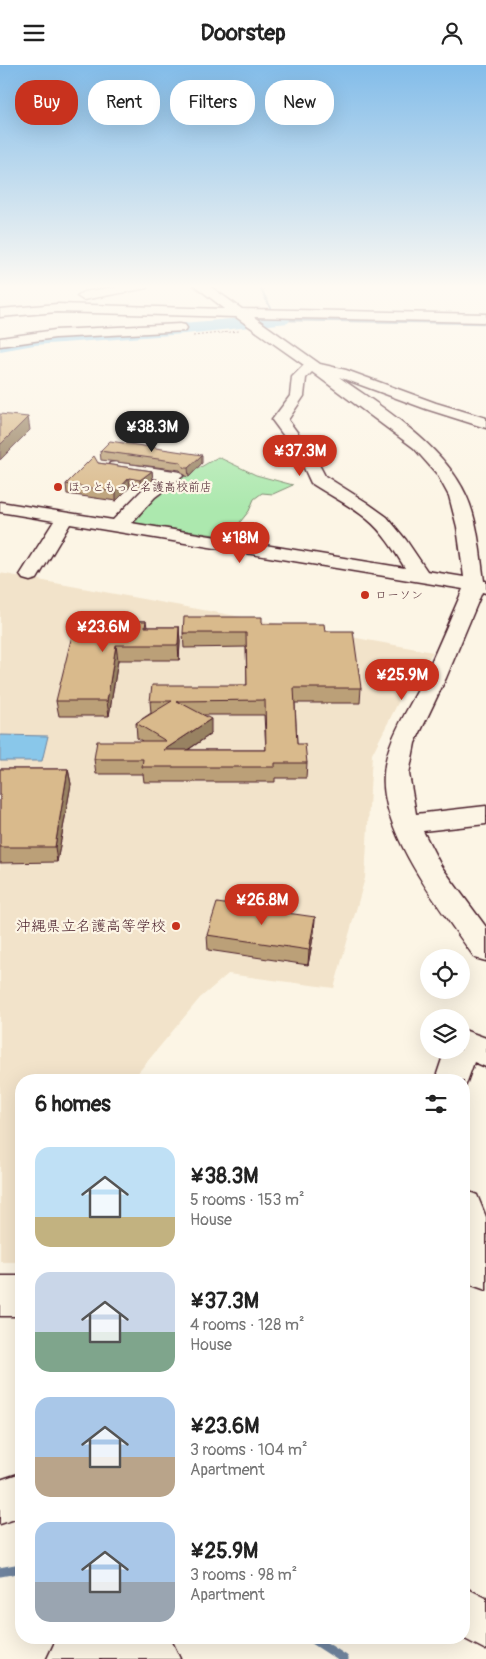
<!DOCTYPE html>
<meta charset="utf-8">
<style>
body{margin:0;font-family:Pangolin,"Klee One",sans-serif;background:#f2f2f2;color:#222;height:100vh;display:flex;flex-direction:column;font-size:19px;white-space:nowrap}
*{box-sizing:border-box;margin:0}
p{font-size:16px;color:#767676}
.icon{flex:none;width:28px;height:28px;fill:none;stroke:currentColor;stroke-width:2;stroke-linecap:round;stroke-linejoin:round}
.map{position:relative;flex:1;overflow:hidden}
.details{position:absolute;left:15px;top:1009px;width:455px;height:570px;display:flex;flex-direction:column;background:#fff;border-radius:20px;box-shadow:0 5px 20px #0002}
.details>*{flex:none}
.hud{position:absolute;left:15px;top:15px;width:456px;height:45px;display:flex;gap:10px}
.tools{position:absolute;left:420px;top:884px;display:grid;gap:10px}
.tools a{display:grid;place-items:center;width:50px;height:50px;border-radius:50%;background:#fff;box-shadow:0 5px 20px #0002;font-size:25px}
.price{position:absolute;translate:-50% -42px;padding:0 11px;border-radius:18px;background:#c8321e;color:#fff;font-size:16px;line-height:32px;filter:drop-shadow(0 1px 2px #0008)}
.price::after{content:'';position:absolute;left:50%;top:30px;width:15px;height:11px;margin-left:-8px;background:inherit;clip-path:polygon(0 0,100% 0,50% 100%)}
.price.current{background:#222;color:#fff}
ul{padding:0;list-style:none}
li{display:flex;align-items:center;gap:15px;height:125px;padding:0 20px}
li span{display:grid;place-items:center;flex:none;width:140px;height:100px;border-radius:15px;color:#555}
li>.icon{margin-inline-start:auto}
span .icon{width:60px;height:60px;fill:#fffc;stroke-width:1}
li b{font-size:21px}
h2{display:flex;justify-content:space-between;align-items:center;height:60px;padding:0 20px;font-size:21px}
.tag{padding:0 18px;border-radius:20px;background:#fff;box-shadow:0 5px 20px #0002;font-size:18px;line-height:45px}
.tag.current{background:#c8321e;color:#fff}
header{display:flex;justify-content:space-between;align-items:center;height:65px;padding:0 20px;background:#fff;font-size:22px;font-weight:800}
.map>svg:first-child{display:block}
.built{fill:#f2e3ca}
.green{fill:#ace8ae;stroke:#7b846c}
.water{fill:#89c7ea;stroke:#70849e}
.lines{fill:none;stroke-linecap:round;stroke-linejoin:round}
.stream-far1{stroke:#70849e;stroke-width:2.5}
.stream{stroke:#70849e;stroke-width:9}
.river{fill:#89c7ea;fill-rule:evenodd}
.minor-casing{stroke:#4a1f2b;stroke-width:3}
.path{stroke:#4a1f2b;stroke-width:1;stroke-dasharray:2 2;stroke-linecap:butt}
.minor{fill:#fcf5e5;fill-rule:evenodd}
.wall{fill:#bba078;stroke:#4a1f2b;fill-rule:evenodd}
.shaded-wall{fill:#988262;stroke:#4a1f2b}
.building{fill:#d9ba8c;stroke:#4a1f2b;fill-rule:evenodd}
.poi-dot{fill:#c8321e;stroke:#fcf5e5;stroke-width:2}
.labels{text-anchor:middle;dominant-baseline:central;stroke-width:4.5;stroke-linejoin:round;paint-order:stroke}
.far-poi-label{font-size:12px;fill:#4a1f2b;stroke:#fcf5e5;text-anchor:start}
.poi-label{font-size:15px;fill:#4a1f2b;stroke:#fcf5e5;text-anchor:end}
</style>
<header><svg class="icon" aria-label="menu" viewBox="0 0 24 24"><path d="M4 6h16M4 12h16M4 18h16"/></svg>Doorstep<svg class="icon" aria-label="person" viewBox="0 0 24 24"><circle cx="12" cy="8" r="4"/><path d="M4 21q1-7 8-7t8 7"/></svg></header>
<div class="map">
<svg width="486" height="1594" viewBox="0 0 486 1594">
<rect width="100%" height="100%" fill="#fcf5e5"/>
<filter id="ink" filterUnits="userSpaceOnUse"><feTurbulence type="fractalNoise" baseFrequency=".02" numOctaves="2"/><feDisplacementMap in="SourceGraphic" scale="10" xChannelSelector="R" yChannelSelector="G"/><feConvolveMatrix kernelMatrix="1 2 1 2 8 2 1 2 1" color-interpolation-filters="sRGB"/></filter>
<g filter="url(#ink)">
<path class="built" d="M0,508L433,587L400,634L372,689L365,813L334,923L228,909L200,933L132,1015H21V1197H0Z"/>
<path class="green" d="M218,392L256,410L293,420L273,429L262,428L254,434L249,446L228,472L134,458L158,427Z"/>
<path class="water" d="M0,670L48,671L42,696H0Z"/>
<g class="lines">
<path class="stream-far1" d="M259,220L272,246
M282,255L486,258"/>
<path class="stream" d="M0,1507L21,1503
M310,1572L344,1594"/>
<path class="river" d="M282,250L288,252L290,255L288,258L185,269L34,280L0,286V276L34,270Z"/>
<g class="minor-casing">
<path id="minor" d="M129,220H149L147,223L83,235L77,231L83,227Z
M194,220H208L242,244L486,249V257L254,252L320,299L346,305L436,338L486,353V363L426,344L339,312C383,343 443,380 466,430C478,455 480,488 484,516H486V528L482,527L446,613L415,678L409,709L416,749L486,741V759L423,766L441,801L486,862V896L475,893C443,847 379,767 384,709C386,675 409,644 423,615C437,585 450,554 463,524L70,459L37,514L30,516L23,514L20,510L54,456L0,447V437L113,455L143,424L159,414L110,406L108,402L110,398L116,397L174,406L180,407L183,411L155,432L131,458L405,503C394,485 383,467 367,454C350,440 329,430 311,418L298,390L272,355L290,331L292,312L304,300L236,252L57,247L0,252V244L57,239L225,244ZM312,307L414,383L437,409L449,431L457,462L464,512L427,506L406,475L387,452L366,437L325,411L314,390L288,355L304,331L306,313Z
M180,259L185,260L187,263L185,266L55,273L0,281V273L55,265Z
M461,964L486,973V1002L474,997L464,1025V1015H435L445,985H461Z
M464,1125L477,1130L486,1152V1225L472,1220L464,1197Z
M0,1211H21V1251H0Z
M21,1408V1452L0,1459V1415Z
M464,1522L486,1533V1585L461,1572H464Z
M65,1572H162L172,1577L180,1594H47L55,1577Z"/>
</g>
<path class="path" d="M193,271L239,266"/>
<use href="#minor" class="minor"/>
</g>
<path class="wall" d="M100,386L202,398L189,412L185,411L180,405L101,395Z
M98,398L152,406L153,415L141,424L130,422L116,436L67,429L66,419Z
M121,550L122,556H146L147,562H179L180,577L179,595H118L109,651H59L56,636Z
M262,559L325,566L361,623L360,638H295L297,679L307,698L306,713H275V717H144L143,709H96L94,694L142,676L137,673L136,658L151,648L150,636L247,620L246,582L184,583L183,568ZM204,650H264L266,685H188L211,669Z
M0,704H68L71,719L57,797L0,798Z
M315,852L314,867L308,900L208,885L207,870Z"/>
<path class="shaded-wall" d="M28,352L30,365L0,395V380Z
M202,390V398L189,412L188,403Z
M152,406L153,415L141,424L140,415Z
M129,413L130,422L116,436V427Z
M179,562L180,577L179,595L178,580Z
M116,580L118,595L109,651L107,636Z
M211,654V669L165,700L164,685Z
M68,704L71,719L57,797L55,782Z
M315,852L314,867L308,900L309,885Z"/>
<path class="building" d="M0,349L28,352L0,380Z
M110,376L202,390L188,403H184L180,397L100,386Z
M94,391L98,398L152,406L140,415L129,413L116,427L66,419Z
M77,550H121L120,556H146L145,562H179L178,580H116L107,636H56Z
M184,552H262V559H324L325,566H353L361,623H294L297,679H305L307,698H275V702H142L143,694H94L97,676H166L136,658L172,636H150L152,620H247L246,568H183ZM265,635L266,685H164L211,654L177,636Z
M0,704H68L55,782H0Z
M217,838L315,852L309,885L207,870Z"/>
</g>
<linearGradient id="sky" x2="0" y2="1"><stop stop-color="#82bce9"/><stop offset="0.5" stop-color="#fefaf3"/><stop offset="1" stop-color="#fefaf3" stop-opacity="0"/></linearGradient>
<rect width="486" height="443" fill="url(#sky)"/>
<g class="poi-dot">
<circle cx="58" cy="422" r="5"/>
<circle cx="365" cy="530" r="5"/>
<circle cx="176" cy="861" r="5"/>
</g>
<g class="labels">
<g class="far-poi-label">
<text x="68" y="422">ほっともっと名護高校前店</text>
<text x="375" y="530">ローソン</text>
</g>
<g class="poi-label">
<text x="166" y="861">沖縄県立名護高等学校</text>
</g>
</g>
</svg>
<div class="tools">
<a><svg class="icon" aria-label="locate" viewBox="0 0 24 24"><circle cx="12" cy="12" r="6"/><path d="M12 2v4M12 18v4M2 12h4M18 12h4"/></svg></a>
<a><svg class="icon" aria-label="layers" viewBox="0 0 24 24"><path d="M12 4l9 5-9 5-9-5zM3 14l9 5 9-5"/></svg></a>
</div>
<b class="price current" style="left:152px;top:388px">¥38.3M</b>
<b class="price" style="left:300px;top:412px">¥37.3M</b>
<b class="price" style="left:240px;top:499px">¥18M</b>
<b class="price" style="left:103px;top:588px">¥23.6M</b>
<b class="price" style="left:402px;top:636px">¥25.9M</b>
<b class="price" style="left:262px;top:861px">¥26.8M</b>
<div class="hud">
<a class="tag current">Buy</a>
<a class="tag">Rent</a>
<a class="tag">Filters</a>
<a class="tag">New</a>
</div>
<section class="details">
<h2>6 homes<svg class="icon" aria-label="filters" viewBox="0 0 24 24"><path d="M4 7h16M4 17h16"/><circle cx="9" cy="7" r="2"/><circle cx="15" cy="17" r="2"/></svg></h2>
<ul>
<li><span style="background:linear-gradient(#bfe0f5 70%,#c2b280 0)"><svg class="icon" aria-label="home" viewBox="0 0 24 24"><path d="M3 11l9-7 9 7M6 9v11h12V9"/></svg></span><div><b>¥38.3M</b><p>5 rooms · 153 m²</p><p>House</p></div></li>
<li><span style="background:linear-gradient(#c9d6e8 60%,#7fa58c 0)"><svg class="icon" aria-label="home" viewBox="0 0 24 24"><path d="M3 11l9-7 9 7M6 9v11h12V9"/></svg></span><div><b>¥37.3M</b><p>4 rooms · 128 m²</p><p>House</p></div></li>
<li><span style="background:linear-gradient(#a9c7e8 60%,#b9a48a 0)"><svg class="icon" aria-label="home" viewBox="0 0 24 24"><path d="M3 11l9-7 9 7M6 9v11h12V9"/></svg></span><div><b>¥23.6M</b><p>3 rooms · 104 m²</p><p>Apartment</p></div></li>
<li><span style="background:linear-gradient(#a9c7e8 60%,#9aa5b1 0)"><svg class="icon" aria-label="home" viewBox="0 0 24 24"><path d="M3 11l9-7 9 7M6 9v11h12V9"/></svg></span><div><b>¥25.9M</b><p>3 rooms · 98 m²</p><p>Apartment</p></div></li>
</ul>
</section>
</div>
